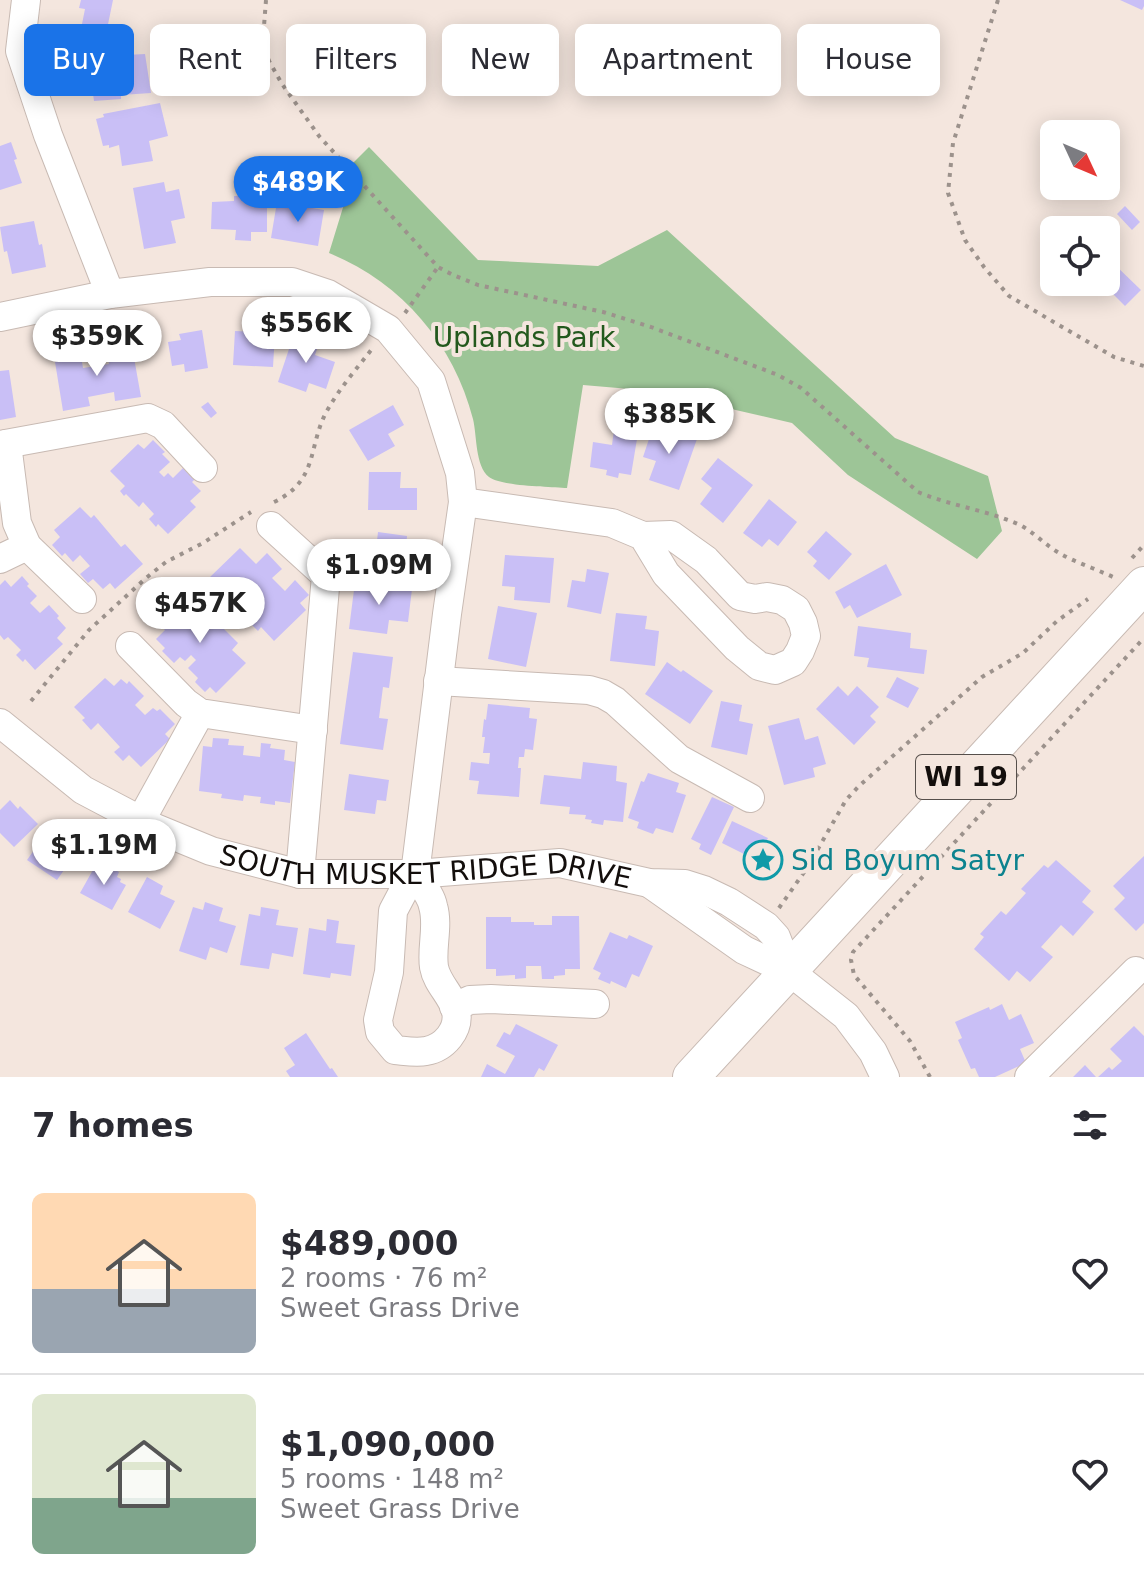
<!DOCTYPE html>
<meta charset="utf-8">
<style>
body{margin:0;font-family:"DejaVu Sans",sans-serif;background:#f7f7f7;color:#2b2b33;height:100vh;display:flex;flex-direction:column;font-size:30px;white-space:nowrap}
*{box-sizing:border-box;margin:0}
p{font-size:26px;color:#7c7c81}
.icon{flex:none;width:44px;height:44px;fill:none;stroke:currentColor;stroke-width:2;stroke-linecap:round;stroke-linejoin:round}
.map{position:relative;height:1077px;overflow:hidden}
.panel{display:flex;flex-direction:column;background:#fff;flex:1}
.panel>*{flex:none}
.hud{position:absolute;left:24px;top:24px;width:1096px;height:72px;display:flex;gap:16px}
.needle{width:52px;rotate:134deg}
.controls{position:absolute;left:1040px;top:120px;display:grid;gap:16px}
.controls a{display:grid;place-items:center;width:80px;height:80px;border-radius:12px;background:#fff;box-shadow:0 4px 20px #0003;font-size:40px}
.price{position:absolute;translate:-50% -68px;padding:0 18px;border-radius:28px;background:#fff;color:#222;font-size:26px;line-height:52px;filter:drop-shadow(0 2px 4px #0008)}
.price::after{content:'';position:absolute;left:50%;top:48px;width:24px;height:18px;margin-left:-12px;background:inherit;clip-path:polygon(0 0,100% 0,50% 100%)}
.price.current{background:#1a73e8;color:#fff}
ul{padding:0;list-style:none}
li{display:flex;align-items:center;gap:24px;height:200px;padding:0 32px}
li+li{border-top:2px solid #e1e1e2}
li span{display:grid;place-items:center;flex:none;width:224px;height:160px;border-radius:12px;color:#555}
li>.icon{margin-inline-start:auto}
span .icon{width:96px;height:96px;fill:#fffc;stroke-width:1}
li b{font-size:34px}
h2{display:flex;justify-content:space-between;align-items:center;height:96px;padding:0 32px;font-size:34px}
.tag{padding:0 28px;border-radius:12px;background:#fff;box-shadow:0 4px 20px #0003;font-size:28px;line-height:72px}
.tag.current{background:#1a73e8;color:#fff}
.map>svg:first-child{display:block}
.green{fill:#9dc597}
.building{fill:#c9bff6}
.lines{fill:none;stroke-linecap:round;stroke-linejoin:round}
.minor-casing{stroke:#c8bab3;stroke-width:30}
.major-casing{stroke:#c8bab3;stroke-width:38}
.path{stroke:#9c928c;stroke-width:4;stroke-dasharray:4 6;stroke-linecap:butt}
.minor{stroke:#fff;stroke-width:28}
.major{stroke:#fff;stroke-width:36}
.labels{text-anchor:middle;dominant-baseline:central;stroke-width:8;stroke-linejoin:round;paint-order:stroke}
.shield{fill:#f4e6de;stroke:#564f4b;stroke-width:2}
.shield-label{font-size:26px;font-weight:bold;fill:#130e0c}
.park-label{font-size:28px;fill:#23591d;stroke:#f4e6de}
.culture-label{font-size:28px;fill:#0d838f;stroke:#f4e6de;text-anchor:start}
.street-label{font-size:28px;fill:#130e0c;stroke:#f4e6de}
</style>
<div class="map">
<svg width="1144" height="1077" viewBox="0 0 1144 1077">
<rect width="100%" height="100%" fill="#f4e6de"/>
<path class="green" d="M369,147L478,260L598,266L667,230L895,438L988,476L1002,531L977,559L848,475L792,423L653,391L583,385L567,488C550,487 500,486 489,477C475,466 477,435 473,419C454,344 401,282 329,253L353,175L347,169Z"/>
<path class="building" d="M81,0H113L106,34L81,29L85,9L79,8Z
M1120,0H1144V6L1142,10Z
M145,54L151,93L121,95V99L94,101L88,57Z
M160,103L168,136L149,141L153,161L122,166L119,145L109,148V145L103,146L96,119L104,117L103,114Z
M11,142L17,159L14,160L22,183L0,190V146Z
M164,182L166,192L179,189L185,218L171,221L176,243L144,249L133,188Z
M238,194L267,195V232H251V241L235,240L236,230L211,229L212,202L234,201V196H238Z
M277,202L324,210L318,246L271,238Z
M1125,206L1140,222L1132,230L1117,214Z
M34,221L39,245L42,244L46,267L12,274L7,251L4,252L0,227Z
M1112,262L1141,290L1125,306L1101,282H1106V268Z
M202,330L208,368L185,372L184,364L172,366L168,342L181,340L179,334Z
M235,331L275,333L273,367L233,365Z
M314,333L322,335L315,355L335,362L326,389L309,383L306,392L278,382L293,337L302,340L305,334L312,336Z
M123,345L125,353L133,352L141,397L115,401L114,392L88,397L90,406L63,411L55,362L67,359L66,352L80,350L83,368L109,364L106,348Z
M9,370L16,417L0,420V371Z
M208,402L217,413L211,418L201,407Z
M393,405L404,425L388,434L395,446L368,461L349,430Z
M654,424L697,439L679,490L649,480L656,461L643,457Z
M614,430L638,433L631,475L619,473L618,478L606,475L607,470L590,467L593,442L612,445Z
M153,440L165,452L162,454L170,462L159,472L164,477L168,473L173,478L183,468L195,479L192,482L201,491L190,501L196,507L168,534L158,524L156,527L149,519L154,514L143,502L139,507L126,494L124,496L120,491L125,486L110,471L138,444L144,449Z
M718,458L753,485L723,523L700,504L712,488L701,479Z
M369,472H401L400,488H417V510H368Z
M769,499L797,522L778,546L769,539L762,547L743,533Z
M80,507L91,518L94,515L121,547L125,544L143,564L115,589L110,583L103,589L93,579L88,583L80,574L90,566L80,555L73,562L65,553L62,556L52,545L60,537L54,530Z
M826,531L852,554L829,580L813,566L817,561L807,552Z
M378,532L407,536L406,548L417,550L414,573L374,567Z
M240,548L256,564L267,553L282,569L272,578L285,591L295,580L309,595L300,603L306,610L274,641L261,627L258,631L249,622L251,620L243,611L246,608L231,593L224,599L220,594L223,590L210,577Z
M505,555L554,558L550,603L514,600L515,587L502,586Z
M886,564L902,595L857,618L850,605L844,609L835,592Z
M587,569L609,573L601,614L567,607L572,580L585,582Z
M22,576L29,584L27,586L37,596L30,603L40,613L49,605L59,616L57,618L66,628L57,638L63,644L35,670L25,659L23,662L16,655L21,650L8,637L4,640L0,635V585L5,580L11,587Z
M355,582L412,589L408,622L389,620L387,634L349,629Z
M186,593L207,613L201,619L211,629L217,622L238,643L232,650L246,663L216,693L210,687L205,692L195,682L198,678L188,668L196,660L191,655L185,661L180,657L174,663L162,651L165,648L156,639L165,630L158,623Z
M498,606L537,613L526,667L488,659Z
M616,613L647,616L645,629L659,631L655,666L610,661Z
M858,626L911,633L910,648L927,650L924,674L867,667L869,658L854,656Z
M353,652L393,657L389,688L383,687L379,718L388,719L383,750L340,744Z
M667,662L681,672L683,670L713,691L690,724L645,694Z
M897,677L919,688L908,708L886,697Z
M105,678L114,686L121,679L127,684L129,681L144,696L135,705L145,715L153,708L157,711L160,709L175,724L165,734L170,739L141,767L129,755L123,761L114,752L120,747L98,723L91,730L82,720L85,718L74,707Z
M838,686L848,696L857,686L879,707L870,716L876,722L854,745L816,709Z
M721,701L742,705L739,721L753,724L747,755L711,747Z
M488,704L530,708L529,718L537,719L533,750L525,749L524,757H519L518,768H521L519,797L477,794L479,781L469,780L471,762L489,764L490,753H483L485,737H482L484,719L486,720Z
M799,718L805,740L818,736L826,764L813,768L815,777L784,785L768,726Z
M213,738L229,739L228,745L244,746L243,755L260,757L261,743L271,744L270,748L285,750L284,760L295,762L290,803L275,801V805L260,803L261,797L244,795L243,801L221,798L222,794L199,791L203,746L212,747Z
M583,762L617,766L616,781L627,783L623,822L604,820L603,825L591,823L592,820L585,819L586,815L569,814L570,807L540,804L544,775L581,779Z
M648,773L679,783L676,792L686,795L673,833L656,828L653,834L637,828L639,822L628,818L641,781L644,782Z
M349,774L389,780L386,801L377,800L375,814L344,810Z
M712,797L734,807L711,855L699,849L701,844L691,839Z
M10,800L18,809L20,806L38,824L14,847L0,833V810Z
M732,821L768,838L754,866L745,862L748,856L722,843Z
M44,836L74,856L57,880L27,860Z
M1144,856V923L1136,931L1114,909L1125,898L1113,886Z
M1056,860L1091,891L1082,902L1094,912L1073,936L1061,925L1041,947L1053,957L1030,982L1017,971L1009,981L974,949L984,937L980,934L1001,911L1006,915L1026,893L1021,889L1044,865L1048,868Z
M106,865L119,872L117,877L121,879L120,882L126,885L112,910L80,893L94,868L98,870L99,867L104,870Z
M147,877L163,886L160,894L175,901L160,929L128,912Z
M205,902L223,908L219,921L236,926L227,953L210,947L206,960L179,951L193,907L203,910Z
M261,907L279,910L276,925L298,928L293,957L272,953L269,969L240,965L249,914L260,916Z
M552,916H579L580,969H565V975L554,976V979H542L541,966H526V978L515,979V975L496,976V969H486V917H511V922H534V925H552Z
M327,919L339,921L336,943L355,945L351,976L331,973L330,978L303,974L309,928L326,931Z
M610,932L627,939L629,935L653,946L639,977L632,974L626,988L611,981L610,984L598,979L601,973L593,969Z
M1002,1004L1009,1020L1021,1014L1034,1043L1020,1049L1026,1063L995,1077H979L975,1068L971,1069L958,1040L962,1038L955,1022L989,1007L990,1010Z
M516,1024L558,1045L544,1071L539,1068L534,1077H481L487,1064L505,1074L515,1056L496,1046L504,1032L510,1035Z
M1134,1026L1144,1036V1077H1098L1109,1067L1112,1070L1122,1061L1110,1049Z
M306,1033L330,1069L332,1068L338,1077H290L286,1071L295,1065L284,1048Z
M1085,1065L1096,1077H1073Z"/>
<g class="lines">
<g class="minor-casing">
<g id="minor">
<path d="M26,0L20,51L48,135L110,294"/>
<path d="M0,317L110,294L210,282H292L328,294L388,329L431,381L460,473L463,502L447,614L415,874L403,892L393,911L389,972L378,1020L380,1032L395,1050C406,1051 416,1053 426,1051C444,1048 460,1030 456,1011C452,995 437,984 434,967C431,947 439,926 433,906C431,895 421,884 415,874"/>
<path d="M7,444L17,523L27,546L82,599"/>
<path d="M0,445L148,418L163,425L203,468"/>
<path d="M463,502L612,523L643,536L671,535L706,560L740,596L755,599L767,597L782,600L796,609L803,623L806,636L800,651L793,662L775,670L759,666L737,648L666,574L643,536"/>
<path d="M271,526L326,576L300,874"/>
<path d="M0,559L27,546"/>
<path d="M130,646L186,703L200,713L313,730"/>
<path d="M438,681L589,690L603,694L615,701L679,759L750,798"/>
<path id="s1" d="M0,723L83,790L155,828L211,851L300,874H415L560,863L649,883L685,884L704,890L729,902L766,926L776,937L789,971"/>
<path d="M141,820L200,713"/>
<path d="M649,883L744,950L789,971L846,1016L873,1052L885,1077"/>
<path d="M454,1007L470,1000L491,999L595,1004"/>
<path d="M1029,1077L1136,971"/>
</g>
</g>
<g class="major-casing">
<path id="major" d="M691,1077L1144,585"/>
</g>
<path class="path" d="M266,0L263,39L269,61L282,84L319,136L438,267L453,275L478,285L603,312L651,327L778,375L801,388L918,492C951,506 987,510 1020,525C1034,532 1046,546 1061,554C1077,563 1096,569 1113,577
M998,0L953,143L948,193L965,240L984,267L1009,296L1114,357L1144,366
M405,313L438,267
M274,502C320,480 307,445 328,409C340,388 357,368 372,349
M1132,558L1144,545
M31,701L89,630L146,578L166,562L203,543L251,512
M779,908L807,868L846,800L859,786L982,677L1023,653L1057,621L1088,599
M930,1077L910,1041L854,975L851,960L853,952L1144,638"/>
<use href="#minor" class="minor"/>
<use href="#major" class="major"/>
</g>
<defs>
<g id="sight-ring" transform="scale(2)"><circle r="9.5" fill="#f4e6de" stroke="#0f9aa8" stroke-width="1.5"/><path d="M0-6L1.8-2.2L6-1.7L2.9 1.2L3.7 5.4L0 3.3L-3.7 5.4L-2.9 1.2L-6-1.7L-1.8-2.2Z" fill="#0f9aa8"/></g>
</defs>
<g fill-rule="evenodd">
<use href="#sight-ring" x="763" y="860"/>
</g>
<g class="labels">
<rect class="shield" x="916" y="755" width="100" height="44" rx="6"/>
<g class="shield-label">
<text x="966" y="777">WI 19</text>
</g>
<g class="park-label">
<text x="524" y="337">Uplands Park</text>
</g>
<g class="culture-label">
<text x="791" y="860">Sid Boyum Satyr</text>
</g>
<g class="street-label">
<text stroke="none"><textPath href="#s1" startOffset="466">SOUTH MUSKET RIDGE DRIVE</textPath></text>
</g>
</g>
</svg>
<div class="controls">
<a><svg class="needle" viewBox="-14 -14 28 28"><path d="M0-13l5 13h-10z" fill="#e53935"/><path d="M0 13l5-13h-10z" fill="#7c7c81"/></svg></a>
<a><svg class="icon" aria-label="locate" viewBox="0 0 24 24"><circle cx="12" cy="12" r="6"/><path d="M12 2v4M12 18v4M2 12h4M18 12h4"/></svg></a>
</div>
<b class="price current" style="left:298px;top:224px">$489K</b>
<b class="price" style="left:306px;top:365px">$556K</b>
<b class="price" style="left:97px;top:378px">$359K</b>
<b class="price" style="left:669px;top:456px">$385K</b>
<b class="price" style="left:379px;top:607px">$1.09M</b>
<b class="price" style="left:200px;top:645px">$457K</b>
<b class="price" style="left:104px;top:887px">$1.19M</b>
<div class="hud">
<a class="tag current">Buy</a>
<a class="tag">Rent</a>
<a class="tag">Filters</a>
<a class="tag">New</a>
<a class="tag">Apartment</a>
<a class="tag">House</a>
</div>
</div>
<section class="panel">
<h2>7 homes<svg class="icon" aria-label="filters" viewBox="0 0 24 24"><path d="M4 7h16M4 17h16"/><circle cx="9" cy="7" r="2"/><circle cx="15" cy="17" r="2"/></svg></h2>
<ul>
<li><span style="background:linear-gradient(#ffd9b3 60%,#9aa5b1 0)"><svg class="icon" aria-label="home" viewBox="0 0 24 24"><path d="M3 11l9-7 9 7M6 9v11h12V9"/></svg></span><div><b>$489,000</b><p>2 rooms · 76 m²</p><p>Sweet Grass Drive</p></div><svg class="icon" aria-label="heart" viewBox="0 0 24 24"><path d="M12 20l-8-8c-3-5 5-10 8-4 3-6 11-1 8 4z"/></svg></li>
<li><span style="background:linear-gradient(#dfe7d0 65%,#7fa58c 0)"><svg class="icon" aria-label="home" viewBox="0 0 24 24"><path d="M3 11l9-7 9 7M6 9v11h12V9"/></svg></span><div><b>$1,090,000</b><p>5 rooms · 148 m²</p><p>Sweet Grass Drive</p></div><svg class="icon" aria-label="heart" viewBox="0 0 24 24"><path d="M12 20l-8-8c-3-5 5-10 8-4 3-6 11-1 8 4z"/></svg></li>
</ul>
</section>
